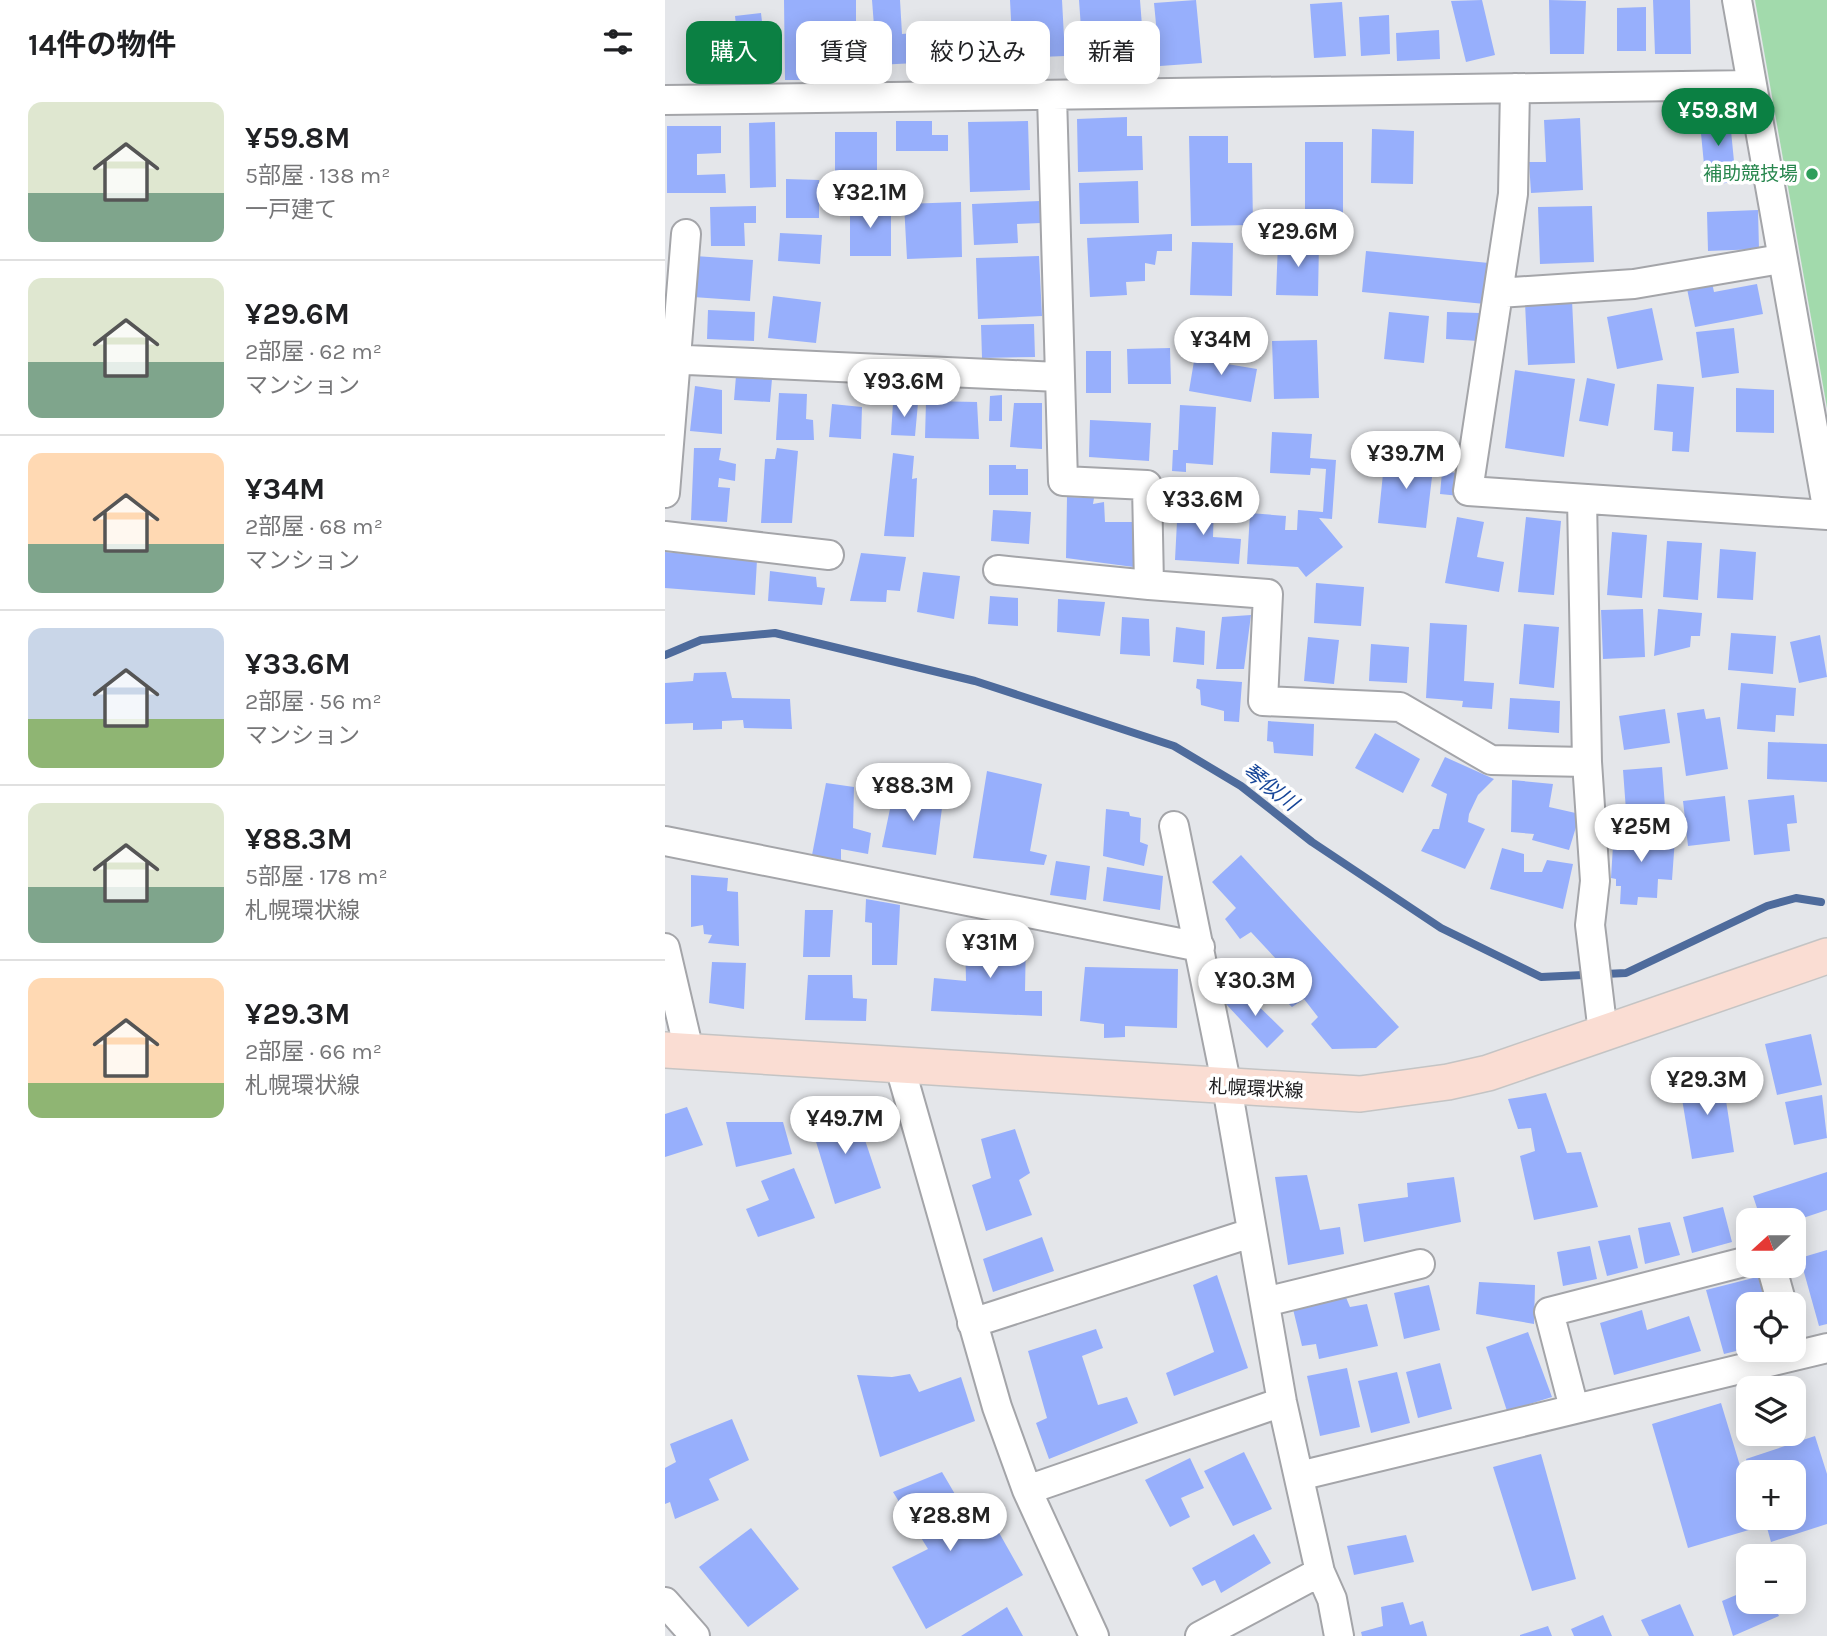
<!DOCTYPE html>
<html lang="ja">
<meta charset="utf-8">
<style>
body{margin:0;font-family:Karla,"Noto Sans JP",sans-serif;background:#f6f6f6;color:#202124;height:100vh;display:flex;flex-direction:column;font-size:26px;white-space:nowrap}
*{box-sizing:border-box;margin:0}
p{font-size:23px;color:#757577}
.icon{flex:none;width:38px;height:38px;fill:none;stroke:currentColor;stroke-width:2;stroke-linecap:round;stroke-linejoin:round}
.map{position:relative;flex:1;overflow:hidden}
.details{display:flex;flex-direction:column;background:#fff;width:665px}
.details>*{flex:none}
.banner{position:absolute;left:21px;top:21px;width:665px;height:63px;display:flex;gap:14px}
.needle{width:46px;rotate:249deg}
.tools{position:absolute;left:1071px;top:1208px;display:grid;gap:14px}
.tools a{display:grid;place-items:center;width:70px;height:70px;border-radius:14px;background:#fff;box-shadow:0 4px 18px #0003;font-size:35px}
.price{position:absolute;translate:-50% -60px;padding:0 16px;border-radius:24px;background:#fff;color:#222;font-size:23px;line-height:46px;filter:drop-shadow(0 2px 4px #0008)}
.price::after{content:'';position:absolute;left:50%;top:42px;width:21px;height:16px;margin-left:-10px;background:inherit;clip-path:polygon(0 0,100% 0,50% 100%)}
.price.selected{background:#0b8043;color:#fff}
ul{padding:0;list-style:none}
li{display:flex;align-items:center;gap:21px;height:175px;padding:0 28px}
li+li{border-top:2px solid #e0e0e0}
li span{display:grid;place-items:center;flex:none;width:196px;height:140px;border-radius:14px;color:#555}
li>.icon{margin-inline-start:auto}
span .icon{width:84px;height:84px;fill:#fffc;stroke-width:1}
li b{font-size:30px}
h2{display:flex;justify-content:space-between;align-items:center;height:84px;padding:0 28px;font-size:30px}
.tag{padding:0 24px;border-radius:14px;background:#fff;box-shadow:0 4px 18px #0003;font-size:24px;line-height:63px}
.tag.selected{background:#0b8043;color:#fff}
main{display:flex;flex:1;min-height:0}
.map>svg:first-child{display:block}
.green{fill:#a2daac}
.lines{fill:none;stroke-linecap:round;stroke-linejoin:round}
.stream{stroke:#4e6b9c;stroke-width:8}
.building{fill:#97affc}
.minor-casing{stroke:#a4a5a9;stroke-width:32}
.major-casing{stroke:#c4c4c4;stroke-width:38}
.minor{stroke:#fff;stroke-width:28}
.major{stroke:#faddd3;stroke-width:35}
.leisure-dot{fill:#2e9e5b;stroke:#fff;stroke-width:2.5}
.labels{text-anchor:middle;dominant-baseline:central;stroke-width:7;stroke-linejoin:round;paint-order:stroke}
.leisure-label{font-size:19px;fill:#27864d;stroke:#fff;text-anchor:end}
.street-label{font-size:19px;fill:#1c1c1e;stroke:#fff}
.water-label{font-size:21px;font-style:italic;fill:#164598;stroke:#fff}
</style>
<main>
<section class="details">
<h2>14件の物件<svg class="icon" aria-label="filters" viewBox="0 0 24 24"><path d="M4 7h16M4 17h16"/><circle cx="9" cy="7" r="2"/><circle cx="15" cy="17" r="2"/></svg></h2>
<ul>
<li><span style="background:linear-gradient(#dfe7d0 65%,#7fa58c 0)"><svg class="icon" aria-label="home" viewBox="0 0 24 24"><path d="M3 11l9-7 9 7M6 9v11h12V9"/></svg></span><div><b>¥59.8M</b><p>5部屋 · 138 m²</p><p>一戸建て</p></div></li>
<li><span style="background:linear-gradient(#dfe7d0 60%,#7fa58c 0)"><svg class="icon" aria-label="home" viewBox="0 0 24 24"><path d="M3 11l9-7 9 7M6 9v11h12V9"/></svg></span><div><b>¥29.6M</b><p>2部屋 · 62 m²</p><p>マンション</p></div></li>
<li><span style="background:linear-gradient(#ffd9b3 65%,#7fa58c 0)"><svg class="icon" aria-label="home" viewBox="0 0 24 24"><path d="M3 11l9-7 9 7M6 9v11h12V9"/></svg></span><div><b>¥34M</b><p>2部屋 · 68 m²</p><p>マンション</p></div></li>
<li><span style="background:linear-gradient(#c9d6e8 65%,#8fb573 0)"><svg class="icon" aria-label="home" viewBox="0 0 24 24"><path d="M3 11l9-7 9 7M6 9v11h12V9"/></svg></span><div><b>¥33.6M</b><p>2部屋 · 56 m²</p><p>マンション</p></div></li>
<li><span style="background:linear-gradient(#dfe7d0 60%,#7fa58c 0)"><svg class="icon" aria-label="home" viewBox="0 0 24 24"><path d="M3 11l9-7 9 7M6 9v11h12V9"/></svg></span><div><b>¥88.3M</b><p>5部屋 · 178 m²</p><p>札幌環状線</p></div></li>
<li><span style="background:linear-gradient(#ffd9b3 75%,#8fb573 0)"><svg class="icon" aria-label="home" viewBox="0 0 24 24"><path d="M3 11l9-7 9 7M6 9v11h12V9"/></svg></span><div><b>¥29.3M</b><p>2部屋 · 66 m²</p><p>札幌環状線</p></div></li>
</ul>
</section>
<div class="map">
<svg width="1162" height="1636" viewBox="0 0 1162 1636">
<rect width="100%" height="100%" fill="#e4e6ea"/>
<path class="green" d="M1090,0H1162V408Z"/>
<g class="lines">
<path class="stream" d="M0,655L36,640L110,633L310,681L509,746L576,786L647,842L776,928L876,977L961,973L1102,906L1131,898L1156,902"/>
</g>
<path class="building" d="M119,0H191V80H120Z
M207,0H235L237,34L249,33L251,63L212,65Z
M345,0H397L400,56L348,58Z
M414,0H475L479,52L418,56Z
M531,0L537,63L495,66L489,3Z
M817,0L830,55L801,62L786,1Z
M884,0L921,1L919,54H885Z
M988,0H1025L1026,54H990Z
M677,2L681,56L649,58L645,4Z
M981,7V51H952V8Z
M96,13L102,65L76,68L70,16Z
M724,15L725,54L696,56L694,17Z
M774,30L775,59L732,61L731,33Z
M23,34L62,35L61,66L21,64Z
M1064,110L1071,182L1041,185L1034,113Z
M462,117V136H477L478,170L413,172L412,119Z
M915,118L918,190L866,193L864,162H881L879,120Z
M231,121H267V135H283V151H231Z
M363,121L365,190L305,192L303,122Z
M110,122L111,187L85,188L84,123Z
M2,126H56V153L32,154V175L60,174L61,193H2Z
M707,129L749,131L748,184L706,183Z
M170,132H212V184H170Z
M524,136H563V163H587L588,225L526,226Z
M640,142H678V223H640Z
M121,179L154,180V218H121Z
M473,181L474,223L415,224L414,183Z
M375,201L376,223L352,224L353,243L309,245L307,204Z
M296,202L297,257L242,259L239,204Z
M185,204H226V256H185Z
M91,206V223H79L80,246H46L45,207Z
M927,206L929,262L875,264L873,207Z
M1093,210L1094,249L1043,251L1042,212Z
M115,233L157,235L155,264L113,261Z
M507,234V251H492L490,265L480,263V281L461,282L462,295L425,297L422,238Z
M527,242L568,243L567,296L525,295Z
M613,242L654,243L653,296L611,295Z
M701,251L824,263L820,304L697,292Z
M30,256L88,260L85,301L28,297Z
M374,256L377,316L313,319L311,258Z
M1046,278L1049,292L1092,284L1098,314L1030,327L1021,284Z
M108,296L156,302L151,343L103,338Z
M907,300L910,363L863,365L860,303Z
M987,308L998,360L952,369L942,317Z
M43,310L90,312L89,341L42,339Z
M724,312L764,316L759,363L719,359Z
M782,312L815,313L814,341L781,339Z
M369,324L370,357L317,358L316,325Z
M1069,328L1074,373L1037,378L1031,332Z
M652,340L654,398L609,399L607,341Z
M505,348L506,384H463L462,349Z
M531,349L564,355L562,364L592,369L586,402L524,391Z
M421,351H446V393H421Z
M850,370L910,379L899,457L840,448Z
M71,376L107,379L105,402L69,400Z
M922,378L950,384L943,426L914,421Z
M992,384L1029,387L1024,452L1007,451L1008,432L989,430Z
M30,386L57,390V434L25,431Z
M1071,388L1109,390V433L1071,432Z
M114,393L142,394L141,419L148,420L149,440H111Z
M337,395V421H324L325,396Z
M261,401L312,402L314,439L260,438Z
M228,403H253L250,436L226,435Z
M349,403H377V449L345,447Z
M167,404L197,407L196,439L164,437Z
M515,405L551,407L548,465L521,463V472L507,471L508,450H513Z
M425,420L486,423L484,461L424,457Z
M607,432L647,434L645,458L671,460L667,519L654,518L678,547L641,577L633,567L582,564L585,513L621,516L620,530H632L633,510L658,512L661,469L646,468L645,475L605,473Z
M29,448H56L54,460L71,464L70,481L54,478L53,487L65,488L62,522L26,520Z
M112,448L133,451L127,523H96L100,459H110Z
M228,453L249,456L247,479L252,478L249,537L219,536Z
M720,454L769,460L761,528L713,523Z
M324,465H351V469H363V495H324Z
M777,472L797,473L795,496L775,494Z
M402,497L429,498L428,504L439,502L440,522H475L476,568L401,558Z
M513,502L549,504L548,537L576,539L574,564L510,560Z
M328,510L366,512L364,544L326,541Z
M792,517L819,522L812,557L839,562L834,592L780,583Z
M861,517L896,521L889,595L853,592Z
M947,532L982,535L977,598L942,595Z
M1002,541L1037,543L1033,600L998,597Z
M1055,549L1091,552L1088,600L1052,598Z
M0,552L92,560L90,595L0,588Z
M196,553L241,557L235,591L222,590L221,602L185,601Z
M105,571L151,577L152,587L160,588L157,605L103,601Z
M258,572L295,576L289,619L252,612Z
M651,583L699,587L696,626L649,623Z
M325,596L353,598V626L323,624Z
M393,599L440,602L435,636L392,632Z
M978,609L980,657L938,659L936,610Z
M993,609L1037,613L1035,636H1026L1025,647L989,656Z
M586,615L579,669H551L557,617Z
M457,617L484,619L485,656L455,654Z
M765,623L802,625L799,681L829,683L827,709L797,707L798,701L761,698Z
M859,624L894,627L889,688L854,684Z
M511,627L540,631L539,665L508,662Z
M1066,633L1111,636L1108,674L1063,670Z
M1155,635L1162,677L1134,683L1125,642Z
M643,637L674,640L669,684L639,681Z
M706,644L744,647L742,683L704,681Z
M61,672L67,698L125,699L127,729L79,728L78,720L57,721V729L28,730V723L0,724V683L28,681L29,673Z
M532,679L577,682L574,722L559,721V711L536,705L535,690L531,688Z
M1076,683L1131,688L1129,716L1111,715L1110,732L1072,729Z
M845,698L895,701L894,733L843,729Z
M1000,709L1005,743L959,750L954,716Z
M1039,709L1041,719L1055,717L1063,769L1021,776L1012,713Z
M603,721L649,724L648,756L609,753L608,742L602,741Z
M710,733L755,759L738,793L690,768Z
M1103,742L1162,744V782L1102,779Z
M780,757L829,779L813,795L804,814L803,822L820,829L800,869L756,851L768,829H774L782,794L766,786Z
M997,767L1001,820L962,824L958,770Z
M322,771L377,784L365,851L382,855L379,865L308,858Z
M847,780L888,784L884,807L915,814L904,850L867,840L869,834L846,832Z
M161,783L189,787L188,828L206,833L203,854L176,849V860L147,855Z
M229,790L278,800L271,855L217,847Z
M1129,795L1132,823L1122,824L1125,851L1089,855L1083,800Z
M1060,796L1065,841L1023,846L1018,801Z
M441,809L464,812L465,816L476,818L475,842L483,845L479,866L438,856Z
M949,829L1010,838L1007,880L993,879L992,898L973,897L972,905L955,904L956,886H951V879L946,878Z
M837,848L859,854V872H877L882,860L908,864L898,909L825,889Z
M576,855L734,1027L711,1048L667,1049L646,1024L653,1017L639,999L627,1007L596,978L613,961L586,932L575,939L560,919L571,908L547,882Z
M391,861L425,866L421,900L385,895Z
M442,867L498,876L495,910L438,901Z
M26,875L63,878L62,891L73,892L74,946L43,943L47,935L39,934L38,925L26,927Z
M201,899L235,905L232,965H207V923L200,922Z
M140,910H168L165,957H138Z
M300,933L361,936L360,991H377V1016L266,1011L269,978L301,981Z
M47,962L81,963L79,1009L44,1003Z
M420,967L513,969L512,1028L460,1026V1037L439,1038V1024L415,1021Z
M143,975H187L188,998L202,999L201,1021L140,1020Z
M576,989L619,1031L602,1048L561,1004Z
M1146,1034L1157,1085L1112,1095L1100,1044Z
M1057,1075L1069,1152L1027,1159L1014,1081Z
M881,1093L902,1153L916,1152L933,1207L869,1220L855,1156L870,1151L866,1128L853,1129L843,1099Z
M1157,1095L1162,1138L1129,1145L1120,1102Z
M22,1107L38,1145L0,1157V1114Z
M189,1107L216,1188L170,1204L145,1122Z
M61,1122H118L127,1154L71,1167Z
M350,1129L365,1173L354,1180L367,1215L321,1231L307,1185L326,1178L316,1139Z
M129,1168L150,1218L93,1237L81,1209L104,1200L96,1181Z
M1162,1172V1210L1129,1221L1096,1220L1088,1196Z
M642,1175L655,1230L675,1227L679,1254L623,1265L610,1177Z
M789,1177L796,1222L699,1242L693,1204L743,1197L742,1183Z
M1058,1207L1067,1242L1027,1253L1018,1217Z
M1005,1222L1015,1255L980,1264L973,1228Z
M965,1235L973,1268L942,1276L933,1241Z
M377,1237L389,1271L328,1292L318,1259Z
M925,1246L932,1279L898,1286L892,1252Z
M1162,1250V1324L1154,1326L1135,1258Z
M552,1275L583,1368L509,1396L501,1373L549,1352L528,1285Z
M1096,1276L1102,1304H1083V1348L1059,1354L1041,1290Z
M814,1282L870,1285L869,1324L811,1314Z
M764,1285L775,1330L739,1339L729,1293Z
M680,1295L685,1307L702,1304L713,1346L654,1359L651,1344L637,1346L627,1305Z
M977,1310L982,1330L1024,1316L1036,1351L949,1375L935,1323Z
M431,1329L438,1348L417,1356L433,1405L462,1397L473,1423L384,1459L371,1423L382,1418L363,1351Z
M863,1332L887,1397L842,1411L821,1347Z
M775,1363L787,1409L753,1418L741,1372Z
M682,1368L695,1427L655,1436L642,1376Z
M732,1372L745,1423L706,1433L693,1381Z
M245,1374L254,1392L296,1377L310,1421L215,1457L192,1375L227,1377Z
M1056,1403L1083,1492V1517H1091L1094,1527L1023,1548L987,1424Z
M67,1419L84,1460L44,1479L54,1500L10,1519L5,1502L0,1504V1468L11,1462L5,1444Z
M1150,1436L1162,1474V1524L1106,1542L1099,1517H1129V1472H1085L1081,1459Z
M579,1452L607,1509L568,1526L539,1471Z
M876,1454L911,1579L867,1591L828,1467Z
M525,1458L539,1488L516,1498L525,1517L505,1527L480,1480Z
M277,1472L311,1530L328,1522L358,1575L261,1629L227,1567L263,1549L228,1492Z
M86,1528L134,1589L83,1627L34,1567Z
M589,1534L606,1563L556,1593L550,1580L537,1586L527,1568Z
M741,1535L749,1562L689,1575L682,1546Z
M1083,1590V1601H1107L1114,1616L1068,1636L1057,1601Z
M738,1602L745,1625L758,1621L762,1636H697L696,1632L718,1626L716,1607Z
M1015,1604L1029,1636H984L976,1620Z
M342,1607L358,1636H296Z
M938,1615L947,1636H909L906,1629Z
M883,1626L887,1636H855V1635Z"/>
<g class="lines">
<g class="minor-casing">
<path id="minor" d="M1072,0L1162,507
M850,88L848,194L803,491L1162,515
M387,96L398,481L482,485L484,585L603,594L598,701L735,707L826,760L922,762
M0,100L1087,85
M833,293L969,284L1104,261
M0,359L393,377
M0,493L21,234
M917,499L922,762L930,881L925,925L938,1033
M0,536L164,555
M333,570L484,585
M509,826L562,1087L617,1402L655,1572L667,1599L674,1636
M0,841L535,947
M0,948L24,1051
M235,1067L332,1407L362,1490L429,1636
M1106,1265L1117,1304
M600,1302L755,1264
M307,1323L586,1233
M909,1408L884,1312L1083,1261
M634,1476L1162,1348
M362,1490L617,1402
M0,1602L30,1636
M535,1636L655,1572"/>
</g>
<g class="major-casing">
<path id="major" d="M0,1050L695,1094L783,1082L823,1073L1162,956"/>
</g>
<use href="#minor" class="minor"/>
<use href="#major" class="major"/>
</g>
<circle class="leisure-dot" cx="1147" cy="174" r="7"/>
<g class="labels">
<g class="leisure-label">
<text x="1133" y="174">補助競技場</text>
</g>
<g class="street-label">
<text transform="translate(591 1089) rotate(3)">札幌環状線</text>
</g>
<g class="water-label">
<text transform="translate(605 787) rotate(37)">琴似川</text>
</g>
</g>
</svg>
<div class="tools">
<a><svg class="needle" viewBox="-14 -14 28 28"><path d="M0-13l5 13h-10z" fill="#e53935"/><path d="M0 13l5-13h-10z" fill="#757577"/></svg></a>
<a><svg class="icon" aria-label="locate" viewBox="0 0 24 24"><circle cx="12" cy="12" r="6"/><path d="M12 2v4M12 18v4M2 12h4M18 12h4"/></svg></a>
<a><svg class="icon" aria-label="layers" viewBox="0 0 24 24"><path d="M12 4l9 5-9 5-9-5zM3 14l9 5 9-5"/></svg></a>
<a>+</a>
<a>−</a>
</div>
<b class="price selected" style="left:1053px;top:148px">¥59.8M</b>
<b class="price" style="left:205px;top:230px">¥32.1M</b>
<b class="price" style="left:633px;top:269px">¥29.6M</b>
<b class="price" style="left:556px;top:377px">¥34M</b>
<b class="price" style="left:239px;top:419px">¥93.6M</b>
<b class="price" style="left:741px;top:491px">¥39.7M</b>
<b class="price" style="left:538px;top:537px">¥33.6M</b>
<b class="price" style="left:248px;top:823px">¥88.3M</b>
<b class="price" style="left:976px;top:864px">¥25M</b>
<b class="price" style="left:325px;top:980px">¥31M</b>
<b class="price" style="left:590px;top:1018px">¥30.3M</b>
<b class="price" style="left:1042px;top:1117px">¥29.3M</b>
<b class="price" style="left:180px;top:1156px">¥49.7M</b>
<b class="price" style="left:285px;top:1553px">¥28.8M</b>
<div class="banner">
<a class="tag selected">購入</a>
<a class="tag">賃貸</a>
<a class="tag">絞り込み</a>
<a class="tag">新着</a>
</div>
</div>
</main>
